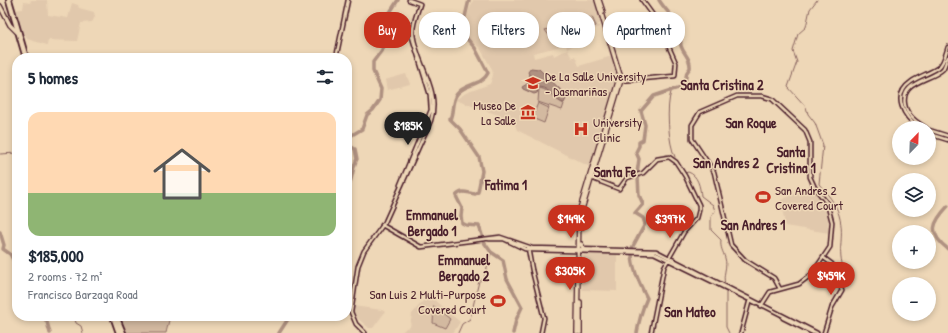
<!DOCTYPE html>
<meta charset="utf-8">
<style>
body{margin:0;font-family:"Patrick Hand",sans-serif;background:#f2f2f3;color:#1f2937;height:100vh;display:flex;flex-direction:column;font-size:15px;white-space:nowrap}
*{box-sizing:border-box;margin:0}
p{font-size:13px;color:#747a83}
.icon{flex:none;width:22px;height:22px;fill:none;stroke:currentColor;stroke-width:2;stroke-linecap:round;stroke-linejoin:round}
.map{position:relative;flex:1;overflow:hidden}
.side{position:absolute;left:12px;top:53px;width:340px;height:268px;display:flex;flex-direction:column;background:#fff;border-radius:16px;box-shadow:0 2px 6px #0003}
.side>*{flex:none}
.top-card{position:absolute;left:364px;top:12px;width:380px;height:36px;display:flex;gap:8px}
.needle{width:26px;rotate:23deg}
.tools{position:absolute;left:892px;top:121px;display:grid;gap:8px}
.tools a{display:grid;place-items:center;width:44px;height:44px;border-radius:50%;background:#fff;box-shadow:0 2px 6px #0003;font-size:20px}
.price{position:absolute;translate:-50% -34px;padding:0 9px;border-radius:14px;background:#c8321e;color:#fff;font-size:13px;line-height:26px;filter:drop-shadow(0 1px 2px #0008)}
.price::after{content:'';position:absolute;left:50%;top:24px;width:12px;height:9px;margin-left:-6px;background:inherit;clip-path:polygon(0 0,100% 0,50% 100%)}
.price.current{background:#222;color:#fff}
ul{padding:0;list-style:none}
li{display:grid;align-content:center;gap:8px;height:212px;padding:0 16px}
li span{display:grid;place-items:center;height:124px;border-radius:12px;color:#555}
li>.icon{margin-inline-start:auto}
span .icon{width:72px;height:72px;fill:#fffc;stroke-width:1}
li b{font-size:17px}
h2{display:flex;justify-content:space-between;align-items:center;height:48px;padding:0 16px;font-size:17px}
.tag{padding:0 14px;border-radius:16px;background:#fff;box-shadow:0 2px 6px #0003;font-size:14px;line-height:36px}
.tag.current{background:#c8321e;color:#fff}
.map>svg:first-child{display:block}
.built{fill:#e1c8ac;fill-rule:evenodd}
.green{fill:#d3b9a0;stroke:#8e6c66}
.water{fill:#af9181;stroke:#87635f}
.lines{fill:none;stroke-linecap:round;stroke-linejoin:round}
.stream{stroke:#87635f;stroke-width:1}
.river{stroke:#af9181;stroke-width:3.5}
.minor-casing{stroke:#4a1f2b;stroke-width:5.5}
.major-casing{stroke:#4a1f2b;stroke-width:6}
.highway-casing{stroke:#4a1f2b;stroke-width:8}
.minor{stroke:#eed7b7;stroke-width:2.5}
.major{stroke:#eed7b7;stroke-width:3.5}
.highway{stroke:#eed7b7;stroke-width:4.5}
.labels{text-anchor:middle;dominant-baseline:central;stroke-width:3;stroke-linejoin:round;paint-order:stroke}
.poi-label{font-size:13px;fill:#4a1f2b;stroke:#eed7b7;text-anchor:start}
.neighbourhood-label{font-size:14px;font-weight:bold;fill:#4a1f2b;stroke:#eed7b7}
</style>
<div class="map">
<svg width="948" height="333" viewBox="0 0 948 333">
<rect width="100%" height="100%" fill="#eed7b7"/>
<filter id="ink" filterUnits="userSpaceOnUse"><feTurbulence type="fractalNoise" baseFrequency=".025" numOctaves="2"/><feDisplacementMap in="SourceGraphic" scale="8" xChannelSelector="R" yChannelSelector="G"/><feConvolveMatrix kernelMatrix="1 2 1 2 8 2 1 2 1" color-interpolation-filters="sRGB"/></filter>
<g filter="url(#ink)">
<path class="built" d="M31,0H47L48,15L68,18L72,3L78,5L79,8L94,12L95,17L92,22L81,23L77,41L48,40L47,45L27,39L26,35L21,36L14,10L23,9L24,2L30,3Z
M473,0H594L602,23L598,24L599,27L592,31L594,34L567,49L572,58L575,56L579,66L612,56L618,76L590,167L517,130L513,120L455,100L466,93L490,84L493,75L492,69L480,48L466,37V18ZM566,45L567,49L554,56L553,53L534,58L533,53Z
M406,74L410,84L387,90L385,80Z
M810,185L824,205L828,217L829,233L785,226L781,200L797,193Z
M583,253H617V291L582,290Z
M433,299L460,322L453,333H401L406,328L410,327L412,314L423,301Z
M353,306L382,310L385,312L373,328H369L356,317L354,319Z"/>
<path class="green" d="M592,17L596,26L582,32L578,21Z
M566,24L565,32L558,38L550,37L545,30Z
M539,88C551,90 554,100 564,104L562,110L538,102Z
M538,103L549,108L544,123L532,118Z
M434,306L450,319L445,328L433,323Z
M118,316H170L166,333H124Z"/>
<path class="water" d="M531,68L539,69L564,93L567,97L564,103C554,101 551,88 539,87L537,93L534,94L523,89L522,87L532,81L528,72Z"/>
<g class="lines">
<path class="stream" d="M817,0L810,9L806,27L798,34L793,51L797,62L788,87L806,107L808,114L815,123L823,145L819,184C827,194 836,203 839,215C846,239 834,253 847,277
M671,92C666,106 668,143 675,157
M0,154L17,153
M15,155L17,167
M685,173L688,172C698,175 700,187 701,196L713,205L715,211L711,217V230L721,240C720,248 723,251 725,258C728,267 722,275 725,284
M726,291V327L729,333
M74,316L76,323L81,326L83,333
M458,333L462,324L470,319L479,281L484,279L491,252"/>
<path class="river" d="M469,0L464,21L463,34L475,48L488,73C482,86 465,83 457,94C451,101 454,111 450,119L460,129L479,157L482,171L478,192L475,194C467,193 462,189 456,196L462,208L461,216L462,223L466,225L479,226L483,238
M347,138L362,129L367,115L373,110L380,100L381,89L373,71V62L382,50L387,17L398,0
M347,141L348,145L355,149L357,159C352,168 353,180 347,189
M637,173L639,159L636,152L639,146V142L643,140L645,125L641,111L654,96L684,86L687,72L690,68C691,58 684,55 681,46C680,40 682,33 679,27C674,17 665,10 659,0
M948,206C933,222 927,233 948,249
M0,232L4,245L3,249L10,254L17,267
M483,241L491,252L503,260L507,279L522,307L516,320L513,333
M632,248L645,224L643,218L635,213L643,204L639,195L638,177
M632,254C632,269 640,285 647,298C642,309 639,321 637,333
M43,316L47,322L50,333
M279,333L290,316"/>
<g class="minor-casing">
<path id="minor" d="M336,58L348,0
M619,81L675,76L676,63L668,45L666,28L655,18L642,0
M919,128C904,117 891,96 911,82C919,76 931,73 939,67C944,63 946,53 948,47
M926,128C918,123 907,116 905,105C900,81 931,81 943,69C945,66 946,61 948,57
M929,130L948,136
M929,134L948,140
M591,178L619,189L627,178L643,173L657,159L669,157L676,162L685,176L699,205V210L697,218L684,232L664,267L651,333
M400,185L431,110L430,95L412,37
M382,225L421,247L500,237L532,248L656,251L817,333
M489,239H504L525,249L532,250L654,253L756,303
M528,248L532,270L544,318L541,333
M761,306L770,292L799,284L812,274L830,247L832,222L827,203L815,188L810,177V142L805,130L772,99L762,96H737L700,112L692,125V139L714,172L731,245L745,260L774,278L780,289
M783,318L813,333
M365,333L356,324L351,312L358,266L364,251L385,222L431,120C441,90 416,63 413,34C412,24 417,14 420,4L409,0
M741,333L750,299
M824,333L832,307L842,290L832,264L824,258"/>
</g>
<g class="major-casing">
<path id="major" d="M599,0L603,12
M0,6L10,25L17,32
M609,30L613,45
M583,206L621,80
M581,228V214
M581,244L584,249
M577,333L579,212L620,75L597,0
M580,333V302"/>
</g>
<g class="highway-casing">
<path id="highway" d="M9,0L26,58
M113,316L119,333
M116,316L123,333"/>
</g>
<use href="#minor" class="minor"/>
<use href="#major" class="major"/>
<use href="#highway" class="highway"/>
</g>
</g>
<defs>
<g id="university-bare" transform="scale(1.2)"><path d="M0-5L7-2L0 1L-7-2ZM-4 1L0 2.5L4 1V4Q0 6-4 4Z" fill="#c8321e" stroke="#eed7b7" stroke-width="2.5" paint-order="stroke"/></g>
<g id="museum-bare" transform="scale(1.2)"><path d="M0-6L6-3V-2H-6V-3ZM-5-1h2V3h-2ZM-1-1h2V3h-2ZM3-1h2V3H3ZM-6 4H6V6H-6Z" fill="#c8321e" stroke="#eed7b7" stroke-width="2.5" paint-order="stroke"/></g>
<g id="hospital-bare" transform="scale(1.2)"><path d="M-5-5h3v3.5h4V-5h3V5h-3V1.5h-4V5h-3Z" fill="#c8321e" stroke="#eed7b7" stroke-width="2.5" paint-order="stroke"/></g>
<g id="stadium-bare" transform="scale(1.2)"><path d="M0-5a6.5 5 0 1 0 0 10a6.5 5 0 1 0 0-10ZM-3.5-1.8h7v3.6h-7Z" fill="#c8321e" stroke="#eed7b7" stroke-width="2.5" paint-order="stroke"/></g>
</defs>
<g fill-rule="evenodd">
<use href="#university-bare" x="533" y="83"/>
<use href="#museum-bare" x="528" y="112"/>
<use href="#hospital-bare" x="581" y="129"/>
<use href="#stadium-bare" x="763" y="197"/>
<use href="#stadium-bare" x="498" y="301"/>
</g>
<g class="labels">
<g class="poi-label">
<text x="545" y="76">De La Salle University<tspan x="545" dy="15">- Dasmariñas</tspan></text>
<text x="516" y="105" text-anchor="end">Museo De<tspan x="516" dy="15">La Salle</tspan></text>
<text x="593" y="122">University<tspan x="593" dy="15">Clinic</tspan></text>
<text x="775" y="190">San Andres 2<tspan x="775" dy="15">Covered Court</tspan></text>
<text x="486" y="294" text-anchor="end">San Luis 2 Multi-Purpose<tspan x="486" dy="15">Covered Court</tspan></text>
</g>
<g class="neighbourhood-label">
<text x="722" y="84">Santa Cristina 2</text>
<text x="751" y="122">San Roque</text>
<text x="791" y="151">Santa<tspan x="791" dy="16">Cristina 1</tspan></text>
<text x="726" y="162">San Andres 2</text>
<text x="615" y="171">Santa Fe</text>
<text x="506" y="184">Fatima 1</text>
<text x="432" y="214">Emmanuel<tspan x="432" dy="16">Bergado 1</tspan></text>
<text x="753" y="224">San Andres 1</text>
<text x="464" y="259">Emmanuel<tspan x="464" dy="16">Bergado 2</tspan></text>
<text x="690" y="311">San Mateo</text>
</g>
</g>
</svg>
<div class="tools">
<a><svg class="needle" viewBox="-14 -14 28 28"><path d="M0-13l5 13h-10z" fill="#e53935"/><path d="M0 13l5-13h-10z" fill="#747a83"/></svg></a>
<a><svg class="icon" aria-label="layers" viewBox="0 0 24 24"><path d="M12 4l9 5-9 5-9-5zM3 14l9 5 9-5"/></svg></a>
<a>+</a>
<a>−</a>
</div>
<b class="price current" style="left:408px;top:146px">$185K</b>
<b class="price" style="left:571px;top:239px">$149K</b>
<b class="price" style="left:670px;top:239px">$397K</b>
<b class="price" style="left:570px;top:291px">$305K</b>
<b class="price" style="left:831px;top:296px">$459K</b>
<div class="top-card">
<a class="tag current">Buy</a>
<a class="tag">Rent</a>
<a class="tag">Filters</a>
<a class="tag">New</a>
<a class="tag">Apartment</a>
</div>
<section class="side">
<h2>5 homes<svg class="icon" aria-label="filters" viewBox="0 0 24 24"><path d="M4 7h16M4 17h16"/><circle cx="9" cy="7" r="2"/><circle cx="15" cy="17" r="2"/></svg></h2>
<ul>
<li><span style="background:linear-gradient(#ffd9b3 65%,#8fb573 0)"><svg class="icon" aria-label="home" viewBox="0 0 24 24"><path d="M3 11l9-7 9 7M6 9v11h12V9"/></svg></span><div><b>$185,000</b><p>2 rooms · 72 m²</p><p>Francisco Barzaga Road</p></div></li>
</ul>
</section>
</div>
